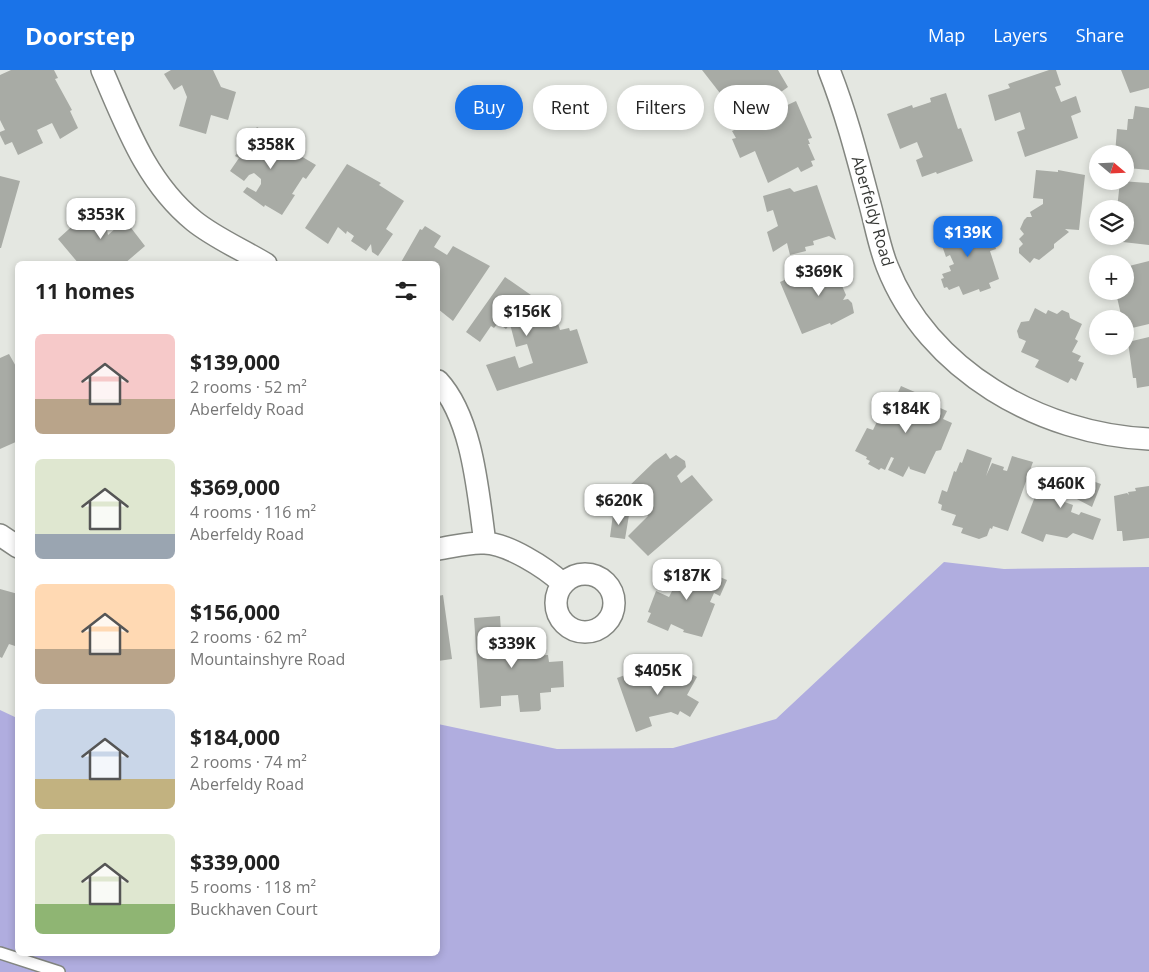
<!DOCTYPE html>
<meta charset="utf-8">
<style>
body{margin:0;font-family:"Open Sans",sans-serif;background:#f6f6f6;color:#222;height:100vh;display:flex;flex-direction:column;font-size:19px;white-space:nowrap}
*{box-sizing:border-box;margin:0}
p{font-size:16px;color:#767676}
.icon{flex:none;width:28px;height:28px;fill:none;stroke:currentColor;stroke-width:2;stroke-linecap:round;stroke-linejoin:round}
.map{position:relative;flex:1;overflow:hidden}
.sheet{position:absolute;left:15px;top:191px;width:425px;height:695px;display:flex;flex-direction:column;background:#fff;border-radius:8px;box-shadow:0 2px 8px #0003}
.sheet>*{flex:none}
.hud{position:absolute;left:455px;top:15px;width:475px;height:45px;display:flex;gap:10px}
.needle{width:32px;rotate:109deg}
.buttons{position:absolute;left:1089px;top:75px;display:grid;gap:10px}
.buttons a{display:grid;place-items:center;width:45px;height:45px;border-radius:50%;background:#fff;box-shadow:0 2px 8px #0003;font-size:25px}
.price{position:absolute;translate:-50% -42px;padding:0 11px;border-radius:10px;background:#fff;color:#222;font-size:16px;line-height:32px;filter:drop-shadow(0 1px 2px #0008)}
.price::after{content:'';position:absolute;left:50%;top:30px;width:15px;height:11px;margin-left:-8px;background:inherit;clip-path:polygon(0 0,100% 0,50% 100%)}
.price.active{background:#1a73e8;color:#fff}
ul{padding:0;list-style:none}
li{display:flex;align-items:center;gap:15px;height:125px;padding:0 20px}
li span{display:grid;place-items:center;flex:none;width:140px;height:100px;border-radius:8px;color:#555}
li>.icon{margin-inline-start:auto}
span .icon{width:60px;height:60px;fill:#fffc;stroke-width:1}
li b{font-size:21px}
h2{display:flex;justify-content:space-between;align-items:center;height:60px;padding:0 20px;font-size:21px}
.tag{padding:0 18px;border-radius:22px;background:#fff;box-shadow:0 2px 8px #0003;font-size:18px;line-height:45px}
.tag.active{background:#1a73e8;color:#fff}
header{display:flex;align-items:center;gap:30px;box-sizing:border-box;height:70px;padding:0 25px;background:#1a73e8;color:#fff}
header strong{font-size:24px}
nav{display:flex;gap:28px;margin-inline-start:auto;font-size:18px}
.map>svg:first-child{display:block}
.green{fill:#b0addf}
.building{fill:#a8aba5}
.lines{fill:none;stroke-linecap:round;stroke-linejoin:round}
.service-casing{stroke:#838680;stroke-width:14}
.minor-casing{stroke:#838680;stroke-width:24}
.service{stroke:#fff;stroke-width:11}
.minor{stroke:#fff;stroke-width:21}
.labels{text-anchor:middle;dominant-baseline:central;stroke-width:4.5;stroke-linejoin:round;paint-order:stroke}
.street-label{font-size:16px;fill:#363835;stroke:#fff}
</style>
<header>
<strong>Doorstep</strong>
<nav><a>Map</a><a>Layers</a><a>Share</a></nav>
</header>
<div class="map">
<svg width="1149" height="902" viewBox="0 0 1149 902">
<rect width="100%" height="100%" fill="#e4e7e1"/>
<path class="green" d="M944,492L1004,499L1149,497V902H0V640L17,648L18,884H438V654L557,679L673,678L776,649Z"/>
<path class="building" d="M11,0H54L58,8L55,9L72,40L70,41L78,58L60,69L52,53L37,60L43,73L18,85L12,72L5,75L0,65V62L5,60L0,50V5Z
M171,0H213L221,17L236,22L228,50L211,45L206,64L179,56L187,27L182,15L174,20L164,4Z
M702,0H778L788,17L767,32L766,25L741,43L738,39L725,51L714,36L723,27Z
M1049,0H1056L1061,15L1055,17L1061,32L1076,26L1081,42L1071,46L1078,68L1025,87L1017,62L1025,59L1020,42L995,51L988,25L1010,18L1008,14Z
M1121,0H1149V18L1130,23Z
M946,23L958,59L961,58L973,91L937,104L936,102L922,107L916,90L923,87L917,72L900,79L887,44L912,35L913,38L931,32L930,28Z
M796,31L812,68L808,69L810,74H808L815,90L811,91L813,96L801,102L798,97L768,113L755,81L740,88L732,69L736,68L732,61Z
M1135,36L1149,38V100L1128,98L1130,86L1115,84L1117,59L1127,60L1128,49H1133Z
M257,57L268,64L267,66L316,95L306,109L303,107L292,124L295,125L282,145L265,135L264,137L243,122L247,117L256,122L261,114V109L254,103L249,105L244,111L230,101L239,88L235,86Z
M347,94L381,113L379,115L404,131L386,159L393,164L378,186L372,182L371,174L366,181L351,171L354,166L347,161L346,164L338,157L328,174L305,158Z
M1036,100L1058,102V100L1085,105L1079,160L1065,159L1069,162L1054,174V178L1039,190L1034,188L1030,193L1019,183V178L1023,174L1019,169L1024,164L1020,159L1024,150L1027,147H1032L1030,142L1043,134V129L1033,128Z
M0,106L20,111L1,178H0Z
M1120,111L1149,113V175L1114,171V166H1125V139H1117Z
M817,115L836,170L829,166L813,171L814,175L805,177L806,181L790,185L787,173L773,182L767,162L778,156L773,140L767,142L763,126L790,118L794,122Z
M100,131L112,145L105,149L111,155L107,160L108,165L125,150L145,176L124,194H79L58,169Z
M963,152L965,157L980,152L986,168L992,166L996,179L990,181L999,209L989,213L991,218L980,222L979,219L963,225L959,216L949,220L947,217L944,218L941,209L944,208L942,204L951,201L949,196L954,194L950,185L946,187L937,161Z
M425,156L441,166L434,177L447,185L453,176L490,196L453,251L438,239V194H400L420,159L422,160Z
M838,187L848,210L840,211L846,225L843,230L848,229L852,233L854,243L831,255L830,253L802,264L780,212L800,203L803,211L814,206L810,198Z
M1149,191V254L1132,258L1131,252L1125,253V249H1122L1116,223L1125,221V197Z
M505,207L541,232V235L544,234L548,245L555,243L560,260L569,258L570,261L577,259L588,293L497,321L486,295L515,286L519,298L533,293L527,274L516,277L510,254L506,259L498,253L494,258L491,256L480,272L466,262Z
M1035,238L1046,244L1048,240L1057,244L1062,240L1069,243L1070,248L1082,254L1075,269L1078,271L1072,282L1081,286L1078,291L1084,293L1076,311L1071,308L1068,313L1035,297L1039,290L1021,282L1026,271L1019,268L1017,261L1021,252L1029,251Z
M1149,267V316L1137,318L1136,308H1133L1128,272Z
M9,284L18,300V371L0,379V288Z
M901,316L940,333L938,337L947,341L943,349L952,353L941,380L936,381L925,404L910,399L909,396L903,407L888,400L894,388L891,387L885,400L881,398L879,400L868,394L870,391L866,389L867,387L855,381L867,358L873,360L885,335L891,337Z
M967,379L992,388L986,406L992,393L1004,397L1003,400L1007,401L1012,386L1033,392L1008,461L993,456L992,459L990,458L987,466L979,469L961,463L963,458L952,455L956,445L941,440L942,435L938,433L942,420L947,422L954,401L956,402L960,392L962,393Z
M666,383L670,389L676,385L685,391L686,397L677,406L681,413L692,405L713,430L648,486L628,466L648,446L626,419L654,392Z
M1046,398L1078,412L1077,415L1081,417L1084,408L1101,414L1092,437L1073,427L1072,429L1060,425L1059,430L1073,435L1071,442L1079,445L1081,442L1101,449L1093,470L1073,463L1067,468L1046,464L1043,472L1021,463Z
M1149,416V468L1123,471L1122,461H1117L1114,426L1127,423L1129,425L1128,422L1136,421L1135,418Z
M613,444L629,445L625,469L610,467Z
M681,489L686,491L687,489L695,492L693,496L727,510L720,526L714,523L710,532L715,534L702,567L683,562L684,560L671,554L668,561L647,552L651,543L648,542L656,521L669,527L674,517L678,519L682,508L676,507Z
M0,519L18,524V577L9,574L2,588L0,587Z
M443,525L452,589L438,591V526Z
M500,546L501,562L507,561L509,588L515,587L514,579L533,577V586L548,585L549,592L563,591L564,617L551,618V622L540,623L541,639L539,641L520,642L518,625L501,626V636L480,638L474,548Z
M671,593L697,607L687,625L699,632L690,647L680,641L678,645L671,642L649,647L652,656L636,662L617,608L633,602L637,613L665,606Z"/>
<g class="lines">
<g class="service-casing">
<path id="service" d="M0,883L59,902"/>
</g>
<g class="minor-casing">
<path id="minor" d="M102,0C126,55 146,112 194,151C215,168 243,180 266,194
M829,0C846,43 857,86 869,131C875,152 879,176 887,196C928,301 1041,364 1149,369
M438,311C473,349 478,423 485,473
M0,465L18,477
M438,479C452,477 469,472 484,473C507,473 546,498 562,513
M556 533a29 29 0 1 1 58 0a29 29 0 1 1-58 0Z"/>
</g>
<use href="#service" class="service"/>
<use href="#minor" class="minor"/>
</g>
<g class="labels">
<g class="street-label">
<text transform="translate(873 141) rotate(74)">Aberfeldy Road</text>
</g>
</g>
</svg>
<div class="buttons">
<a><svg class="needle" viewBox="-14 -14 28 28"><path d="M0-13l5 13h-10z" fill="#e53935"/><path d="M0 13l5-13h-10z" fill="#767676"/></svg></a>
<a><svg class="icon" aria-label="layers" viewBox="0 0 24 24"><path d="M12 4l9 5-9 5-9-5zM3 14l9 5 9-5"/></svg></a>
<a>+</a>
<a>−</a>
</div>
<b class="price" style="left:271px;top:100px">$358K</b>
<b class="price" style="left:101px;top:170px">$353K</b>
<b class="price active" style="left:968px;top:188px">$139K</b>
<b class="price" style="left:819px;top:227px">$369K</b>
<b class="price" style="left:527px;top:267px">$156K</b>
<b class="price" style="left:906px;top:364px">$184K</b>
<b class="price" style="left:1061px;top:439px">$460K</b>
<b class="price" style="left:619px;top:456px">$620K</b>
<b class="price" style="left:687px;top:531px">$187K</b>
<b class="price" style="left:512px;top:599px">$339K</b>
<b class="price" style="left:658px;top:626px">$405K</b>
<div class="hud">
<a class="tag active">Buy</a>
<a class="tag">Rent</a>
<a class="tag">Filters</a>
<a class="tag">New</a>
</div>
<section class="sheet">
<h2>11 homes<svg class="icon" aria-label="filters" viewBox="0 0 24 24"><path d="M4 7h16M4 17h16"/><circle cx="9" cy="7" r="2"/><circle cx="15" cy="17" r="2"/></svg></h2>
<ul>
<li><span style="background:linear-gradient(#f6c9c9 65%,#b9a48a 0)"><svg class="icon" aria-label="home" viewBox="0 0 24 24"><path d="M3 11l9-7 9 7M6 9v11h12V9"/></svg></span><div><b>$139,000</b><p>2 rooms · 52 m²</p><p>Aberfeldy Road</p></div></li>
<li><span style="background:linear-gradient(#dfe7d0 75%,#9aa5b1 0)"><svg class="icon" aria-label="home" viewBox="0 0 24 24"><path d="M3 11l9-7 9 7M6 9v11h12V9"/></svg></span><div><b>$369,000</b><p>4 rooms · 116 m²</p><p>Aberfeldy Road</p></div></li>
<li><span style="background:linear-gradient(#ffd9b3 65%,#b9a48a 0)"><svg class="icon" aria-label="home" viewBox="0 0 24 24"><path d="M3 11l9-7 9 7M6 9v11h12V9"/></svg></span><div><b>$156,000</b><p>2 rooms · 62 m²</p><p>Mountainshyre Road</p></div></li>
<li><span style="background:linear-gradient(#c9d6e8 70%,#c2b280 0)"><svg class="icon" aria-label="home" viewBox="0 0 24 24"><path d="M3 11l9-7 9 7M6 9v11h12V9"/></svg></span><div><b>$184,000</b><p>2 rooms · 74 m²</p><p>Aberfeldy Road</p></div></li>
<li><span style="background:linear-gradient(#dfe7d0 70%,#8fb573 0)"><svg class="icon" aria-label="home" viewBox="0 0 24 24"><path d="M3 11l9-7 9 7M6 9v11h12V9"/></svg></span><div><b>$339,000</b><p>5 rooms · 118 m²</p><p>Buckhaven Court</p></div></li>
</ul>
</section>
</div>
